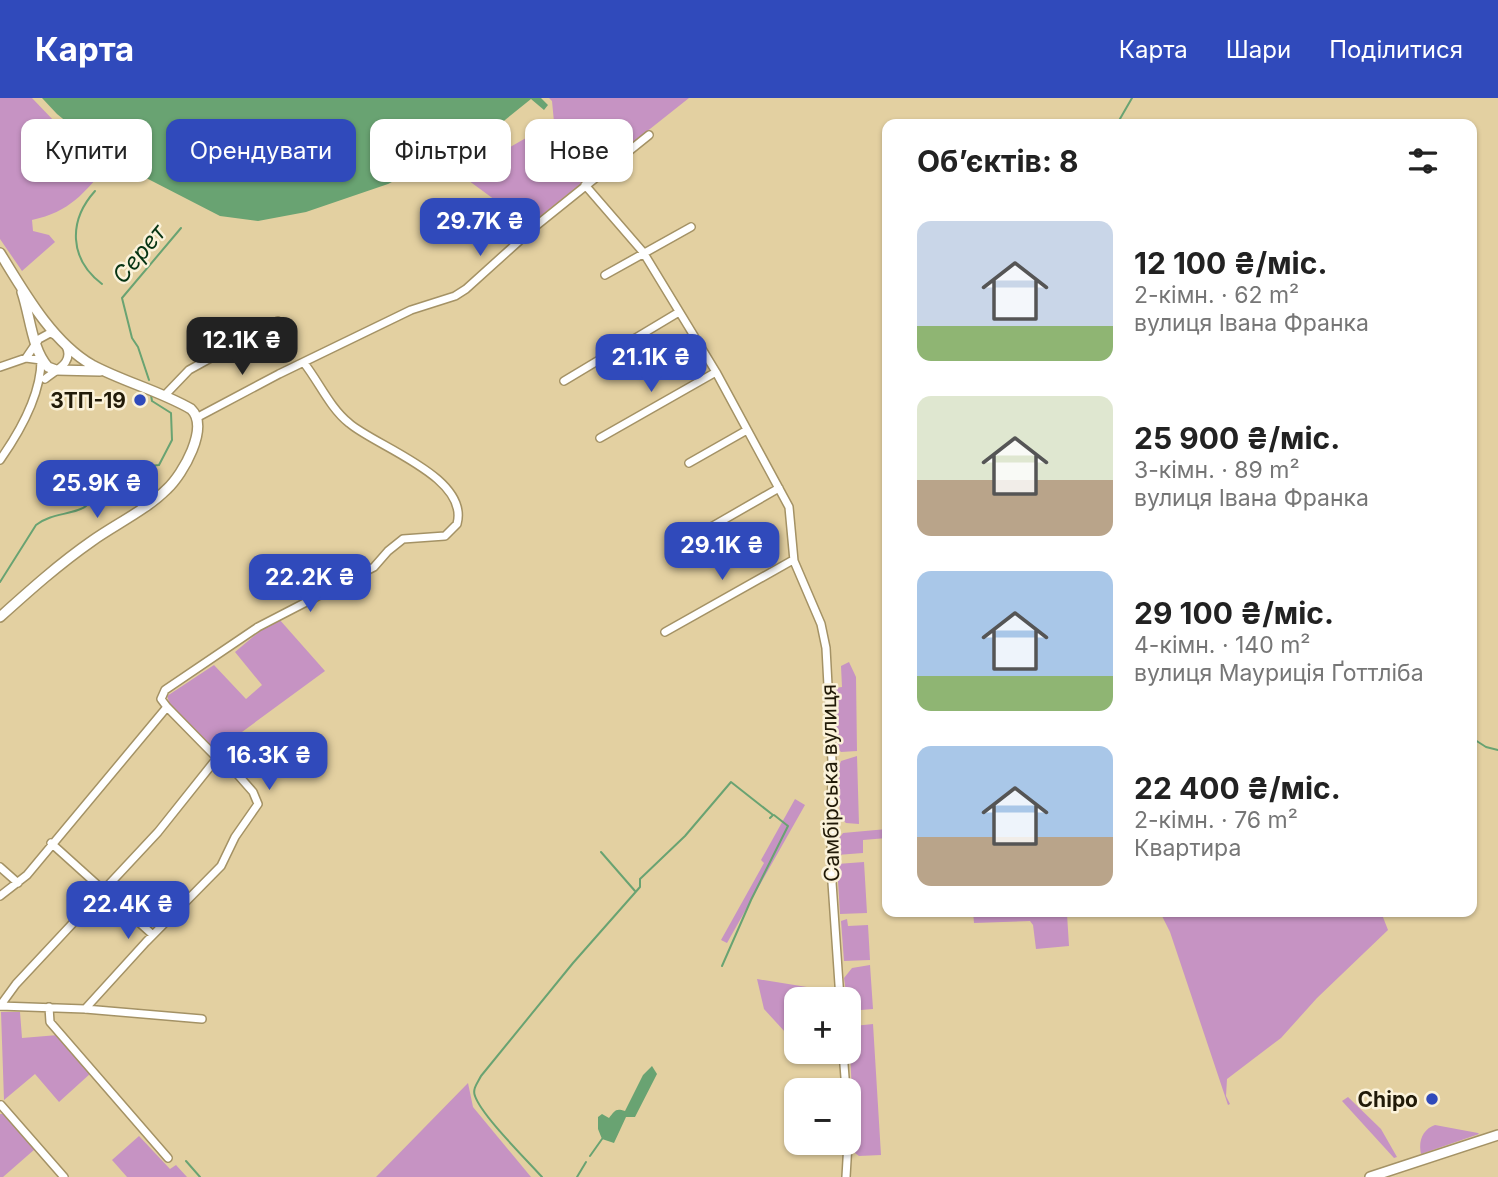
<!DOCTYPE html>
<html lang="uk">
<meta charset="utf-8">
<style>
body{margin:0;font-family:Inter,sans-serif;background:#f6f6f6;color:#222;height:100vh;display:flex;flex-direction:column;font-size:26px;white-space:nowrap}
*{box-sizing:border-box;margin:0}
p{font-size:23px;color:#767676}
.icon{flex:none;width:38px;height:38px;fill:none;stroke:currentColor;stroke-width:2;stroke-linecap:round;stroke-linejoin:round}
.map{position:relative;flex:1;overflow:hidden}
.drawer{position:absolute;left:882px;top:21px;width:595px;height:798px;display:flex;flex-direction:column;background:#fff;border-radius:14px;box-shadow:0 2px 5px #0004}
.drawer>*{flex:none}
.guide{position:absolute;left:21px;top:21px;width:665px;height:63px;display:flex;gap:14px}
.fabs{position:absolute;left:784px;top:889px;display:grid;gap:14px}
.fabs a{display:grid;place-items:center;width:77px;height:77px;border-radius:14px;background:#fff;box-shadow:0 2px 5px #0004;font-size:35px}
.price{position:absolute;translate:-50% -60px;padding:0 16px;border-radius:14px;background:#304abb;color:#fff;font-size:23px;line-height:46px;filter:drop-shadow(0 2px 4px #0008)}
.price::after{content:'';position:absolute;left:50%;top:42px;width:21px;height:16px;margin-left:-10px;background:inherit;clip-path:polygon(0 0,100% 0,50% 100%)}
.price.on{background:#222;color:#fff}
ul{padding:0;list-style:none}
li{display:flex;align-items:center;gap:21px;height:175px;padding:0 35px}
li span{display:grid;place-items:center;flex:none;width:196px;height:140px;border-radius:14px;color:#555}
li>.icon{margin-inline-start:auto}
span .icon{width:84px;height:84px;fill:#fffc;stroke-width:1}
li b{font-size:30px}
h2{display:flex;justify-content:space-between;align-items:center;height:84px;padding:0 35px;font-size:30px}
.tag{padding:0 24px;border-radius:14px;background:#fff;box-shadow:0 2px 5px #0004;font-size:24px;line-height:63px}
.tag.on{background:#304abb;color:#fff}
header{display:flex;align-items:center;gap:42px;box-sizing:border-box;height:98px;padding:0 35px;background:#304abb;color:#fff}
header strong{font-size:33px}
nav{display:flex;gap:38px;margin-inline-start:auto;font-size:24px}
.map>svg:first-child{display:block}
.green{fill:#c693c3}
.water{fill:#69a372}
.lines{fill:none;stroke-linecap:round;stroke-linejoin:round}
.stream{stroke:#69a372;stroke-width:2}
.minor-casing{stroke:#a49265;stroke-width:10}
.major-casing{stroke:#a49265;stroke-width:12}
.minor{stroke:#fff;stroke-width:7}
.major{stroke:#fff;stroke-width:9}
.poi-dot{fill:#304abb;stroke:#fbf2da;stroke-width:2.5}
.labels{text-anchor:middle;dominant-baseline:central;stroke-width:5;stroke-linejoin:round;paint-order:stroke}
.poi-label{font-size:21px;font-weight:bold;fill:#211a08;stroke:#fbf2da;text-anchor:end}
.street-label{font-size:21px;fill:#211a08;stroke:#fbf2da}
.water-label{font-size:23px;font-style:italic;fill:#063413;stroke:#fbf2da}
</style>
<header>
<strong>Карта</strong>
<nav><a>Карта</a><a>Шари</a><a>Поділитися</a></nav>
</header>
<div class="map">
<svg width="1498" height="1079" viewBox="0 0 1498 1079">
<rect width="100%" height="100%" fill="#e3d0a1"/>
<path class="green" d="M0,0H32L56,25L108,67C84,95 70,114 32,122L33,133L49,137L55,144L22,173L0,141Z
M549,0H689L529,127L461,77L554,24L552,3Z
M279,521L325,573L216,653L170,606L167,598L214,567L246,601L262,587L235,554L260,533Z
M849,564L856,579L857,653L841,654L837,650L834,590L842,589L841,568Z
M857,658L859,726L846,725L840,719L838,671L841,663Z
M795,701L805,707L727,845L721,842L764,765L761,762Z
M887,731V740L863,742V755L837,757L836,744L843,735Z
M864,764L867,815L840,816L837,766Z
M973,814H1073L1067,816L1069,848L1036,851L1033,827L1030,823L974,825Z
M1160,814H1381L1388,832L1317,900L1281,940L1227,981L1226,998L1230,1006L1228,1007L1170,834Z
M847,821L848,828L868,827L870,862L844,863L841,823Z
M870,867L873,911L849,913V916L844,880L852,870Z
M757,881L813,890L815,901H796V946L764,911Z
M1,914H20L22,940L58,937L91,975L59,1004L35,976L4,1002Z
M873,926L881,1057L859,1058L855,1055L849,934L854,928Z
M468,985L473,1009L531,1079H376Z
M1348,999L1381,1031L1397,1059L1394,1060L1342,1003Z
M0,1016H4L35,1051L3,1079H0Z
M1435,1027L1478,1035L1479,1036L1421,1056C1418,1043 1423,1031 1435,1027Z
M139,1038L170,1071L176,1067L187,1079H127L112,1062Z"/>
<path class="water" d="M42,0H541L548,7L544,12L531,1L490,34L388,86L306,114L258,123L220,118L117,65L57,16Z
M652,968L657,976L635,1019H626L614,1045L602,1041L598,1031V1019L602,1016L609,1020C615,1013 615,1010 625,1013L643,977Z"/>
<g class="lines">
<path class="stream" d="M1117,26L1132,0
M95,93C68,123 69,161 102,186
M149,282L138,249L132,240L122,200L181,130
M0,484L36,427C49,417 64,417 78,412C89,409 96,397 103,389C119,373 137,369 159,367L172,342L171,315L152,303L151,297
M1472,640L1486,649L1498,652
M601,754L635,793
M722,868L751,802L788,728L774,717
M590,1058L602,1041
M186,1063L200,1079
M542,1079C526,1061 482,1018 475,998C472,991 478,984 481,978L573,865L640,789V781L685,738L731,684L773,717L770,720
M577,1079L586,1064"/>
<g class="minor-casing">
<path id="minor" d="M585,87L643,154L716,274L789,409L794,463L821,526L826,550L832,663L831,770L840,901
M605,177L691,129
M26,260L39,241L50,235L55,237
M0,269L26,260L41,262C41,296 19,335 0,362
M45,281C57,271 74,265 66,248
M564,283L679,214
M165,297L189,272L278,223
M198,319L279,276L411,212L455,198L466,191L537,127L649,37
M600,340L716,274
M689,365L747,332
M685,444L779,390
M665,534L793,462
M51,745L153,837
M0,769L18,785
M0,798L27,777L167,609L161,601L165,592L258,529L374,469L388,453L403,441L445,438L457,426C470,379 375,348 349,325C330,310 319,284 304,265
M0,908L16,886L158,734L217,660
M0,908L85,911L202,921
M49,909L50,924L168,1060
M85,911L146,844L221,768L235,739L258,706L253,694L224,661L217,660L167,609
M843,954L846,992
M1,1007L64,1079
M846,1079L848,1045"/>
</g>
<g class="major-casing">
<path id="major" d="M0,155C24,194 52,244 92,267C124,284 160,293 191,311C210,329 183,376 167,391C146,412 116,426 92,443C59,466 30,492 0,519
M22,194C30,217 32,252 48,269L56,272L100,273
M1370,1079L1498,1037"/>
</g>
<use href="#minor" class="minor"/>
<use href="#major" class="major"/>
</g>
<g class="poi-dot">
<circle cx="140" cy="302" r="7"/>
<circle cx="1432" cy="1001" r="7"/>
</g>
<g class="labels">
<g class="poi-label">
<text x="126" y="302">ЗТП-19</text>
<text x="1418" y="1001">Chipo</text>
</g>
<g class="street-label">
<text transform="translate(830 685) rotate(-91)">Самбірська вулиця</text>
</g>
<g class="water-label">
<text transform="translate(139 156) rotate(-50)">Серет</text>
</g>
</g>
</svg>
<div class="fabs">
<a>+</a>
<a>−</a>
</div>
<b class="price" style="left:480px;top:160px">29.7K ₴</b>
<b class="price on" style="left:242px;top:279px">12.1K ₴</b>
<b class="price" style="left:651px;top:296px">21.1K ₴</b>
<b class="price" style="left:97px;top:422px">25.9K ₴</b>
<b class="price" style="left:722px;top:484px">29.1K ₴</b>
<b class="price" style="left:310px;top:516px">22.2K ₴</b>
<b class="price" style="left:269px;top:694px">16.3K ₴</b>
<b class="price" style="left:128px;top:843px">22.4K ₴</b>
<div class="guide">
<a class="tag">Купити</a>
<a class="tag on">Орендувати</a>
<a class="tag">Фільтри</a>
<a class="tag">Нове</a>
</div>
<section class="drawer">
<h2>Об’єктів: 8<svg class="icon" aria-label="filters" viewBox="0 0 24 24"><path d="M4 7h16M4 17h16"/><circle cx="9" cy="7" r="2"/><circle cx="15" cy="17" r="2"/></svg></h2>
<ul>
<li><span style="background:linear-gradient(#c9d6e8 75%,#8fb573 0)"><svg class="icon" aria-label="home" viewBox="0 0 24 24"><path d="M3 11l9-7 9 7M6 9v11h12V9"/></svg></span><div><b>12 100 ₴/міс.</b><p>2-кімн. · 62 m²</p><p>вулиця Івана Франка</p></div></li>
<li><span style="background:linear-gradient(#dfe7d0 60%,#b9a48a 0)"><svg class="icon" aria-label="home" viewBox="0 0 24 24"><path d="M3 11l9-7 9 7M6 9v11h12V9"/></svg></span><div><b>25 900 ₴/міс.</b><p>3-кімн. · 89 m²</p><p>вулиця Івана Франка</p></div></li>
<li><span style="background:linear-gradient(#a9c7e8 75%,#8fb573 0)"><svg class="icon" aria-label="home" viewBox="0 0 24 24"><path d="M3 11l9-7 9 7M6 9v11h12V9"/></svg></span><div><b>29 100 ₴/міс.</b><p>4-кімн. · 140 m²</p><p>вулиця Мауриція Ґоттліба</p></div></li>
<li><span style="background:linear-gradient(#a9c7e8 65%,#b9a48a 0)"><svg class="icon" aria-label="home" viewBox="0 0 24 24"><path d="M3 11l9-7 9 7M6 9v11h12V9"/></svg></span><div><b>22 400 ₴/міс.</b><p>2-кімн. · 76 m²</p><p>Квартира</p></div></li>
</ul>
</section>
</div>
